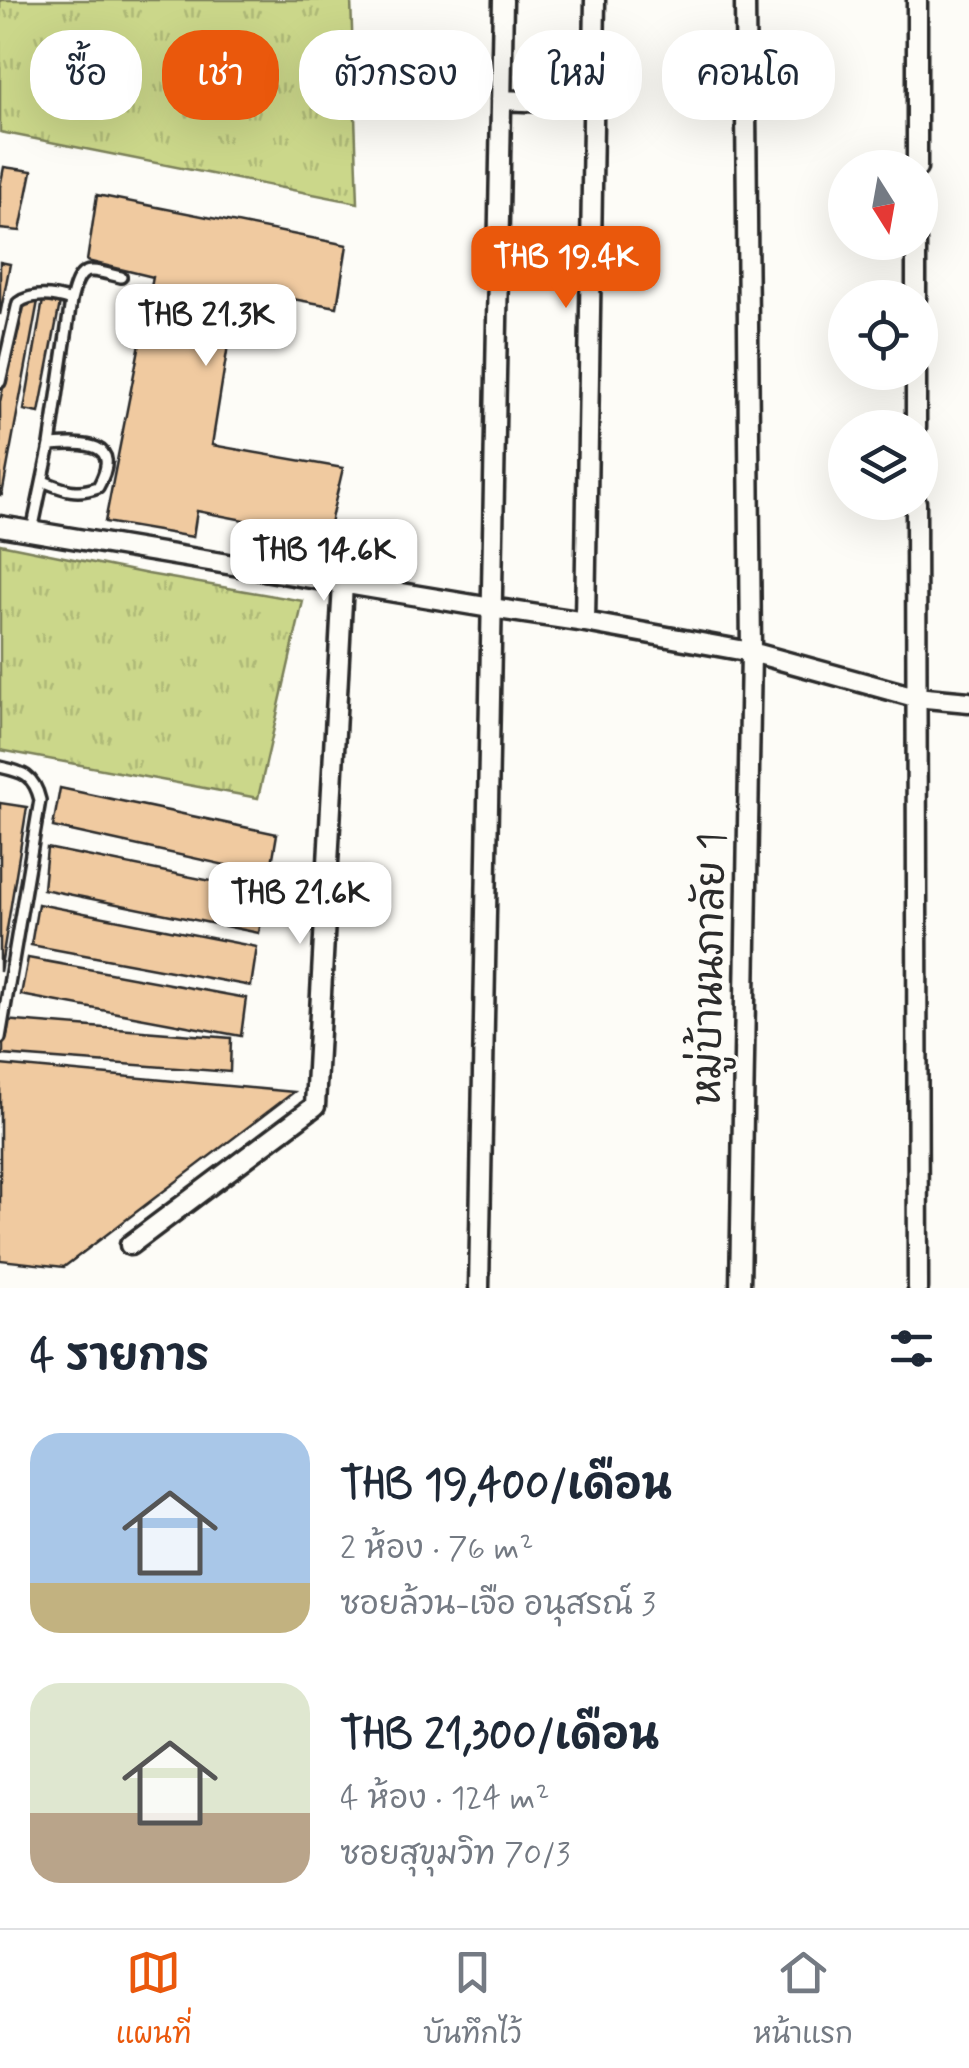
<!DOCTYPE html>
<html lang="th">
<meta charset="utf-8">
<style>
body{margin:0;font-family:Mynerve,"Playpen Sans Thai",sans-serif;background:#f6f6f7;color:#1f2937;height:100vh;display:flex;flex-direction:column;font-size:38px;white-space:nowrap}
*{box-sizing:border-box;margin:0}
p{font-size:32px;color:#747a83}
.icon{flex:none;width:55px;height:55px;fill:none;stroke:currentColor;stroke-width:2;stroke-linecap:round;stroke-linejoin:round}
.map{position:relative;height:1288px;overflow:hidden}
.sheet{display:flex;flex-direction:column;background:#fff;flex:1}
.sheet>*{flex:none}
.banner{position:absolute;left:30px;top:30px;width:910px;height:90px;display:flex;gap:20px}
.needle{width:65px;rotate:169deg}
.controls{position:absolute;left:828px;top:150px;display:grid;gap:20px}
.controls a{display:grid;place-items:center;width:110px;height:110px;border-radius:50%;background:#fff;box-shadow:0 10px 40px #0002;font-size:50px}
.price{position:absolute;translate:-50% -85px;padding:0 22px;border-radius:20px;background:#fff;color:#222;font-size:32px;line-height:65px;filter:drop-shadow(0 2px 5px #0008)}
.price::after{content:'';position:absolute;left:50%;top:60px;width:30px;height:22px;margin-left:-15px;background:inherit;clip-path:polygon(0 0,100% 0,50% 100%)}
.price.on{background:#ea580c;color:#fff}
ul{padding:0;list-style:none}
li{display:flex;align-items:center;gap:30px;height:250px;padding:0 30px}
li span{display:grid;place-items:center;flex:none;width:280px;height:200px;border-radius:30px;color:#555}
li>.icon{margin-inline-start:auto}
span .icon{width:120px;height:120px;fill:#fffc;stroke-width:1}
li b{font-size:42px}
h2{display:flex;justify-content:space-between;align-items:center;height:120px;padding:0 30px;font-size:42px}
.tag{padding:0 35px;border-radius:40px;background:#fff;box-shadow:0 10px 40px #0002;font-size:35px;line-height:90px}
.tag.on{background:#ea580c;color:#fff}
.dock{display:flex;justify-content:space-around;align-items:center;height:140px;border-top:2px solid #e0e1e3;background:#fff;font-size:28px;color:#747a83}
.dock a{display:grid;justify-items:center;gap:5px}
.dock .on{color:#ea580c}
.map>svg:first-child{display:block}
.grass{fill:url(#grass-tufts);stroke:#7b815a;stroke-width:2.5}
.building{fill:#f0caa0;stroke:#2b2b2b;stroke-width:2.5}
.lines{fill:none;stroke-linecap:round;stroke-linejoin:round}
.service-casing{stroke:#2b2b2b;stroke-width:16}
.minor-casing{stroke:#2b2b2b;stroke-width:25}
.service{stroke:#fdfcf7;stroke-width:9}
.minor{stroke:#fdfcf7;stroke-width:18}
.labels{text-anchor:middle;dominant-baseline:central;stroke-width:8;stroke-linejoin:round;paint-order:stroke}
.street-label{font-size:40px;fill:#2b2b2b;stroke:#fdfcf7}
</style>
<div class="map">
<svg width="969" height="1288" viewBox="0 0 969 1288">
<defs>
<pattern id="grass-tufts" width="24" height="20" patternUnits="userSpaceOnUse" patternTransform="scale(2.5)"><rect width="24" height="20" fill="#cbd78a"/><path d="M3 7l-1-3M5 7V3M7 7l1-3M15 17l-1-3M17 17v-4M19 17l1-3" fill="none" stroke="#aeb977"/></pattern>
</defs>
<rect width="100%" height="100%" fill="#fdfcf7"/>
<filter id="ink" filterUnits="userSpaceOnUse"><feTurbulence type="fractalNoise" baseFrequency=".01" numOctaves="2"/><feDisplacementMap in="SourceGraphic" scale="20" xChannelSelector="R" yChannelSelector="G"/><feConvolveMatrix kernelMatrix="1 2 1 2 8 2 1 2 1" color-interpolation-filters="sRGB"/></filter>
<g filter="url(#ink)">
<path class="grass" d="M0,0H351L358,203L0,132Z
M0,544L148,574L303,601L258,798L0,750Z"/>
<path class="building" d="M4,167L32,171L20,231L0,229V187Z
M97,195L347,245L337,307L237,289L212,445L343,468L327,536L197,511L193,537L105,522L153,277L87,261Z
M0,262L10,264L0,315Z
M43,300L60,303L39,413L24,410Z
M38,301L2,495H0V402L21,304Z
M60,788L277,834L270,875L53,827Z
M0,803L27,807L0,972Z
M47,848L266,892L259,933L43,889Z
M38,904L257,947L251,986L31,945Z
M28,958L246,998L241,1036L21,995Z
M3,1020L231,1038L230,1072L3,1055Z
M0,1065L294,1092L64,1267L0,1260Z"/>
<g class="lines">
<g class="service-casing">
<path id="service" d="M71,301C80,263 87,269 121,277
M0,382L18,303C34,292 53,295 71,301L50,445L32,531
M43,481C64,490 77,495 98,487C124,440 83,443 50,445
M0,767C23,772 34,775 40,800L0,1038"/>
</g>
<g class="minor-casing">
<path id="minor" d="M501,100L593,104
M917,168V0
M916,298V242
M916,428V372
M916,502L918,1288
M0,526L491,608L585,622L751,652L915,697L969,702
M585,622L595,0
M130,1245L315,1106L343,583
M479,1288L503,0
M740,1288L751,652L745,0"/>
</g>
<use href="#service" class="service"/>
<use href="#minor" class="minor"/>
</g>
</g>
<g class="labels">
<g class="street-label">
<text transform="translate(711 969) rotate(-89)">หมู่บ้านนภาลัย 1</text>
</g>
</g>
</svg>
<div class="controls">
<a><svg class="needle" viewBox="-14 -14 28 28"><path d="M0-13l5 13h-10z" fill="#e53935"/><path d="M0 13l5-13h-10z" fill="#747a83"/></svg></a>
<a><svg class="icon" aria-label="locate" viewBox="0 0 24 24"><circle cx="12" cy="12" r="6"/><path d="M12 2v4M12 18v4M2 12h4M18 12h4"/></svg></a>
<a><svg class="icon" aria-label="layers" viewBox="0 0 24 24"><path d="M12 4l9 5-9 5-9-5zM3 14l9 5 9-5"/></svg></a>
</div>
<b class="price on" style="left:566px;top:311px">THB 19.4K</b>
<b class="price" style="left:206px;top:369px">THB 21.3K</b>
<b class="price" style="left:324px;top:604px">THB 14.6K</b>
<b class="price" style="left:300px;top:947px">THB 21.6K</b>
<div class="banner">
<a class="tag">ซื้อ</a>
<a class="tag on">เช่า</a>
<a class="tag">ตัวกรอง</a>
<a class="tag">ใหม่</a>
<a class="tag">คอนโด</a>
</div>
</div>
<section class="sheet">
<h2>4 รายการ<svg class="icon" aria-label="filters" viewBox="0 0 24 24"><path d="M4 7h16M4 17h16"/><circle cx="9" cy="7" r="2"/><circle cx="15" cy="17" r="2"/></svg></h2>
<ul>
<li><span style="background:linear-gradient(#a9c7e8 75%,#c2b280 0)"><svg class="icon" aria-label="home" viewBox="0 0 24 24"><path d="M3 11l9-7 9 7M6 9v11h12V9"/></svg></span><div><b>THB 19,400/เดือน</b><p>2 ห้อง · 76 m²</p><p>ซอยล้วน-เจือ อนุสรณ์ 3</p></div></li>
<li><span style="background:linear-gradient(#dfe7d0 65%,#b9a48a 0)"><svg class="icon" aria-label="home" viewBox="0 0 24 24"><path d="M3 11l9-7 9 7M6 9v11h12V9"/></svg></span><div><b>THB 21,300/เดือน</b><p>4 ห้อง · 124 m²</p><p>ซอยสุขุมวิท 70/3</p></div></li>
</ul>
</section>
<nav class="dock">
<a class="on"><svg class="icon" aria-label="map" viewBox="0 0 24 24"><path d="M3 6l6-2 6 2 6-2v14l-6 2-6-2-6 2zM9 4v14M15 6v14"/></svg>แผนที่</a>
<a><svg class="icon" aria-label="saved" viewBox="0 0 24 24"><path d="M7 4h10v16l-5-4-5 4z"/></svg>บันทึกไว้</a>
<a><svg class="icon" aria-label="home" viewBox="0 0 24 24"><path d="M3 11l9-7 9 7M6 9v11h12V9"/></svg>หน้าแรก</a>
</nav>
